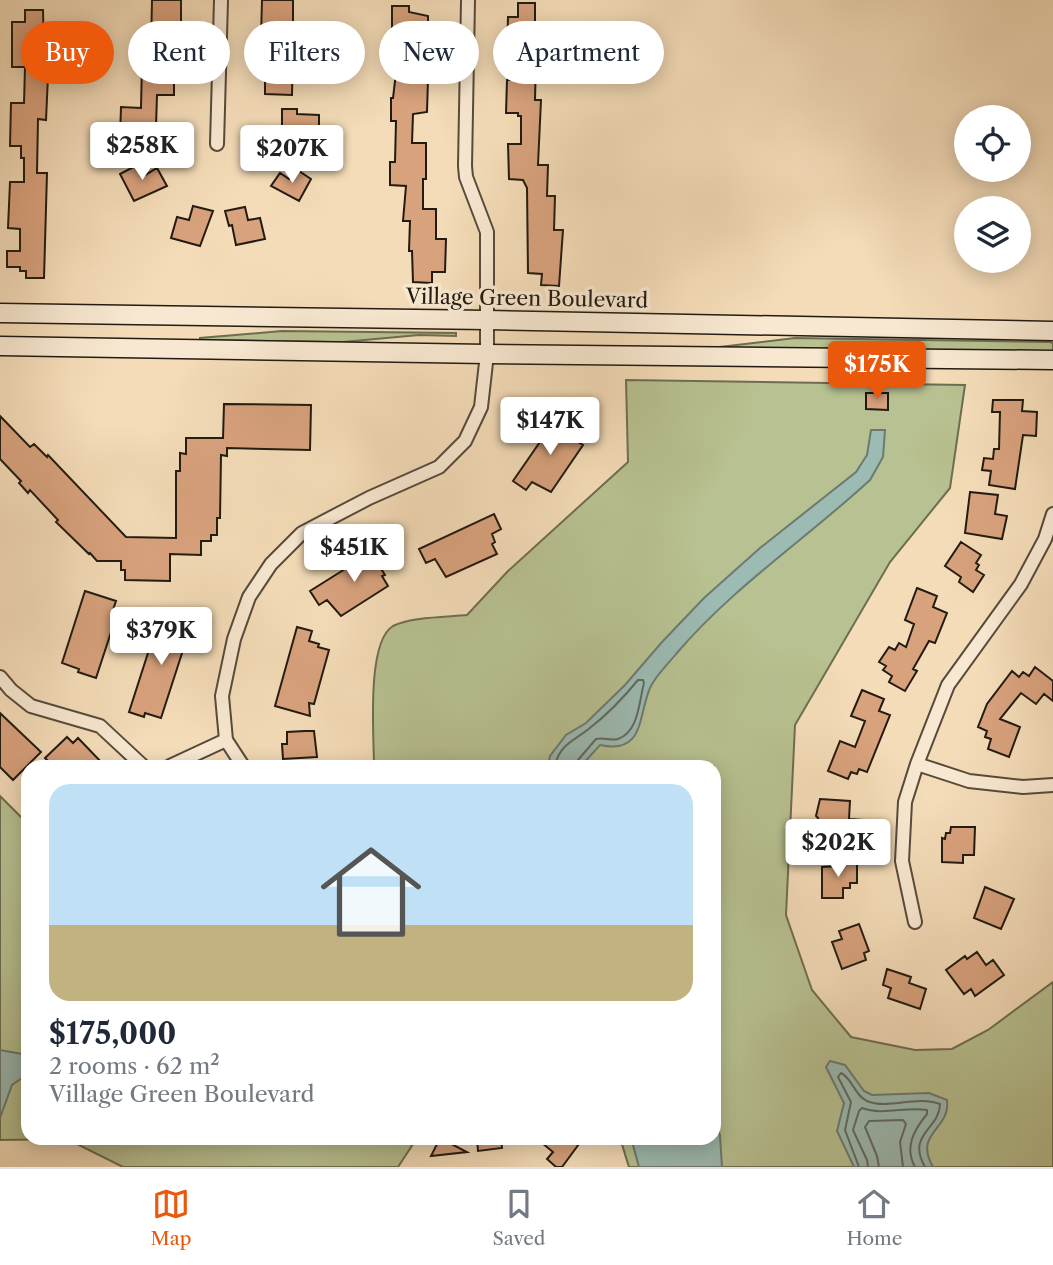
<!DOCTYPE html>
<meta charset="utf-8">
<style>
body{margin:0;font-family:"Libre Caslon Text",serif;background:#f2f2f3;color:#1f2937;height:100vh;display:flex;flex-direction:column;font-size:26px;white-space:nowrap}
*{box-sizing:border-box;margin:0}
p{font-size:23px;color:#747a83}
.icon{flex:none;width:38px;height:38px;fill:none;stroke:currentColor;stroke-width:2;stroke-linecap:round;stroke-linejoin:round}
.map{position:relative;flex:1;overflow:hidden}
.sheet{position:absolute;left:21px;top:760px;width:700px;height:385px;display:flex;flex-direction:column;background:#fff;border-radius:21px;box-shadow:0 4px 18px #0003}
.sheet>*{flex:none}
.guide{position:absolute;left:21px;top:21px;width:700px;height:63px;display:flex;gap:14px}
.fabs{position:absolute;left:954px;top:105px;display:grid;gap:14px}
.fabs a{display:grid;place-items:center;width:77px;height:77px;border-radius:50%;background:#fff;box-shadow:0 4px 18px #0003;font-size:35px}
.price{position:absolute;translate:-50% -60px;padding:0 16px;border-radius:7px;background:#fff;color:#222;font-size:23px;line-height:46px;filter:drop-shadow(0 2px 4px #0008)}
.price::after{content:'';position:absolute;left:50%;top:42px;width:21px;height:16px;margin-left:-10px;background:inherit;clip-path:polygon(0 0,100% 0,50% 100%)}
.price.active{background:#ea580c;color:#fff}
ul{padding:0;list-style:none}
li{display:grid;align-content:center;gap:14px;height:371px;padding:0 28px}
li span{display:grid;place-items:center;height:217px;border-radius:21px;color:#555}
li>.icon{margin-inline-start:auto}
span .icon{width:126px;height:126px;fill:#fffc;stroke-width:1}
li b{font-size:30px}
.tag{padding:0 24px;border-radius:32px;background:#fff;box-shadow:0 4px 18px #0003;font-size:24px;line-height:63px}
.tag.active{background:#ea580c;color:#fff}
.menu{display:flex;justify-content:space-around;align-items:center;height:98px;border-top:2px solid #e0e1e3;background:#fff;font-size:19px;color:#747a83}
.menu a{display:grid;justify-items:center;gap:4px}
.menu .active{color:#ea580c}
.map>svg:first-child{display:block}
.green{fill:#b8c191;stroke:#6d6e51;stroke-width:2}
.water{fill:#9cbbb3;stroke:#6b7b72;stroke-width:2}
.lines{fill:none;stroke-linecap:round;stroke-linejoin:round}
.shore{stroke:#5f6b62;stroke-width:2}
.building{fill:#d8a27d;stroke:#221b11;stroke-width:2}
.street-casing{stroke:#564b3b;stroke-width:16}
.secondary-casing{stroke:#221b11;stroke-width:21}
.street{stroke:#f8e8d1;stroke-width:12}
.secondary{stroke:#f8e8d1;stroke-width:18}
.labels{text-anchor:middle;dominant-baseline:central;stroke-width:7;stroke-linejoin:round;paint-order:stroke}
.street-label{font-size:21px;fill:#221b11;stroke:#f8e8d1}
</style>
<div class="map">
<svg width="1053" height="1167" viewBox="0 0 1053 1167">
<rect width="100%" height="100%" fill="#f4dcb8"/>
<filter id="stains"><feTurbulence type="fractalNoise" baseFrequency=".00286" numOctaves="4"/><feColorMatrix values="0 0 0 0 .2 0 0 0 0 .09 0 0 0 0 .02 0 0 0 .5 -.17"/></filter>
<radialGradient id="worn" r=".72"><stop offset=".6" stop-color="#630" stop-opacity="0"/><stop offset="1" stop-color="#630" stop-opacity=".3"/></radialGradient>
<path class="green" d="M282,331L456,333V336L419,335L343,342L200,340V338Z
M795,338L1051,342L1053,344V351L711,348Z
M626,380L965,385L950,488L890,562L795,725L786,915L812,990L851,1037L915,1050L952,1049L988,1030L1053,982V1167H629L620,1138H714V766H374C374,737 366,642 393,626C410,617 446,617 467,615L508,571L628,462Z
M0,796L28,824V1138H417L398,1167H123L67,1139L0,1140Z"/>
<path class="water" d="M871,430H885L883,457L870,480C806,539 733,587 676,654C668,664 655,676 650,688C638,715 645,755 600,745L581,766H548L550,756L566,735L586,723L625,685L662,642L704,598L760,548L856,472L867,455Z
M0,1050L28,1055V1074L12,1085L0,1118Z
M830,1061L845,1065L864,1091L872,1095L929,1093L947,1100C951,1130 913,1132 933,1167H854L837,1131L844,1103L826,1067Z
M714,1109L720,1136L722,1167H639L631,1138H714Z"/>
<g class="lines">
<path class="shore" d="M555,766C559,744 576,740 591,727C608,714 624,697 638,680H643L644,683C639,701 639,732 618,739C611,741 603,737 596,739L578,760L576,766
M859,1167L845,1130L851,1102L838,1077L841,1073C853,1079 854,1095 867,1101C888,1110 916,1095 940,1104C940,1129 906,1134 925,1167
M868,1167L867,1160L853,1130L859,1111L862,1108C883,1116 906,1106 927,1110V1114C914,1130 904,1147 915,1167
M879,1167L877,1156L865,1127L869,1121L903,1120L906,1124L900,1142L903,1167"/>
</g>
<path class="building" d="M152,0H181V34H168V47H151Z
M262,0H293V24H298V47L293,46L292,95L265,94V81H276L278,40H274V38L261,37Z
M518,3H535V36H545L544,59H536L535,100H541L538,165H548L547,196H555L554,230H563L559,286L541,285L542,274L528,273L527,188L523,180L509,179L508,144H521V116H518V113H506L507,80H518L519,50H507L508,17H518Z
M392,6H409V12L428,16V49L416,51V78L428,79L427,112L413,114L412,143H426V179H423V209H436V239H446L445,272H432V283L413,282L412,251H409L410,221H403L406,186L390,185V162H395L396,121H391V98H393L397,64H399L400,28H392Z
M25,10H43L44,54H49L46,120L38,119L37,173H47L44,278H26V271H20V267H7V251H20V229L8,228L10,182H24V158H21V146H10L11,103H24L25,67H12V22H25Z
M142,63H160V77H174V95H157L156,126H142V138L120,137L121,107L141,108Z
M282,109H297V114L319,115V137L301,136V130L282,128Z
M139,164L145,175L157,168L167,186L134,201L120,174Z
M296,169L311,179L299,201L271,186L280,173L289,179Z
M193,206L213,211L200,246L171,238L177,217L189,220Z
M245,207L248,220L260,218L265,239L236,245L232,225L229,226L225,211Z
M866,393H888V410L866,409Z
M993,400H1023L1022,411L1037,412L1036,436L1023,435L1015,489L989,485L991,471L982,470L984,458L993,459L994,449H999L1000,412H992Z
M224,404L311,405L310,450L227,448V456L221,455L220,518H217V535H211V541H201V555L170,554V581L125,580V570H121V561H97L90,553L89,554L56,522L58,520L30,490L28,493L19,483L21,481L0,459V416L30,447L34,444L47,457L48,455L126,537L176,538V471H180V453L186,454V438H223Z
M560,413L573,422L567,431L575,436L573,439L583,445L551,492L532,482L526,490L513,481Z
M970,492L998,495L995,514L1007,516L1002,539L965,533Z
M494,514L501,529L492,534L495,542L492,544L497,554L446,577L435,559L426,563L419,549Z
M961,542L981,555L976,563L979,565L976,570L984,575L973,592L959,582L961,577L945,566Z
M380,547L389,561L380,567L385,575L382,576L388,586L341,616L327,600L319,605L310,591Z
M917,588L937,596L933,607L947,613L935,643L929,641L913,669L917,671L905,691L889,682L892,676L883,670L886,666L879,662L889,647L895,650L899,643L906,647L914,624L905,620Z
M85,591L116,601L113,610L118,611L96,678L78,672L79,669L62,663Z
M163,615L194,625L188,645L185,644L161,718L145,713L144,717L129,712L157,625L159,626Z
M297,627L312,631L309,641L319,644L318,647L329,650L314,704L309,703L310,716L275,706Z
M1035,667L1053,681V701L1044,694L1036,704L1021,693L1000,719L1020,727L1009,757L988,749L991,739L985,737L987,731L978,727L987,704L1012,671L1019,677L1023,672L1029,676Z
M862,690L884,699L879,711L890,715L867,772L859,769L857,774L851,772L848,779L828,771L840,741L855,747L865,721L851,716Z
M0,713L41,752L13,780L0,767Z
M305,731H314L317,757L283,759L282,744H287V732Z
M67,737L73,743L78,738L105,766H53L45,758Z
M820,799L850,801L849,819L863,820L861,844L817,840L818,818L816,816Z
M951,827H975L974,855H963V863L942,862V838L945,839L946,833H950Z
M838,863H857V883H850V888H843V898H822V867L838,866Z
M985,887L1014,899L1001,929L974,918Z
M859,924L869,951L864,953L866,960L842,969L832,942L842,939L839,931Z
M977,952L986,965L993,960L1004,975L975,996L971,989L964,994L946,970L965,956L967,959Z
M887,969L911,977L909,983L926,989L920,1009L888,998L891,988L883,985Z
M440,1138L467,1152L431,1156Z
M477,1138H501L502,1148L478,1151Z
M536,1138H572L579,1144L562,1167H556L547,1159L553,1152Z"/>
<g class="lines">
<g class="street-casing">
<path id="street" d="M217,144L221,0
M0,677L11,690L31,706L100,726L143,766
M917,764L969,781L1023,787L1053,785
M170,766L226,740
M243,766L226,740L222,696L234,639L249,597L271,564L302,533L369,498L439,467L465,441L481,407L487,354V232L466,177L465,166L468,0
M915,922L902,861L905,802L917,764L948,685L1021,584L1045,539L1053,514"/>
</g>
<g class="secondary-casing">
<path id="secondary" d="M0,313L487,320L1053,331
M0,346L487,354L1053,360"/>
</g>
<use href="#street" class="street"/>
<use href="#secondary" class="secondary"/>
</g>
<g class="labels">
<g class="street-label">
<text transform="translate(527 298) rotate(1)">Village Green Boulevard</text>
</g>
</g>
<rect width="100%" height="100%" filter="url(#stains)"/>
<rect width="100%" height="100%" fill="url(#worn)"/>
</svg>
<div class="fabs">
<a><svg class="icon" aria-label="locate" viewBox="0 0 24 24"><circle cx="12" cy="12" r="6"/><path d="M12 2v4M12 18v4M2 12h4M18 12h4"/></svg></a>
<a><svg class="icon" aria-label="layers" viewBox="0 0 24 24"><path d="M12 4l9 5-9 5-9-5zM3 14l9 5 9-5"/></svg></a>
</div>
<b class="price" style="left:142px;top:182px">$258K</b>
<b class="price" style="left:292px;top:185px">$207K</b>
<b class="price active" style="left:877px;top:401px">$175K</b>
<b class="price" style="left:550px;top:457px">$147K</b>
<b class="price" style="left:354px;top:584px">$451K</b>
<b class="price" style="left:161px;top:667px">$379K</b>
<b class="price" style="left:838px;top:879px">$202K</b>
<div class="guide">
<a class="tag active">Buy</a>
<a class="tag">Rent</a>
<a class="tag">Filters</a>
<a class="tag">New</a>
<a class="tag">Apartment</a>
</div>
<section class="sheet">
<ul>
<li><span style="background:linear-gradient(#bfe0f5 65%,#c2b280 0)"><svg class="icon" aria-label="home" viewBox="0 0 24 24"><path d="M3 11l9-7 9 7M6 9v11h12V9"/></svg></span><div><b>$175,000</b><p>2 rooms · 62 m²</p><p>Village Green Boulevard</p></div></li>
</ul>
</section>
</div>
<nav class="menu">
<a class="active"><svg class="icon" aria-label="map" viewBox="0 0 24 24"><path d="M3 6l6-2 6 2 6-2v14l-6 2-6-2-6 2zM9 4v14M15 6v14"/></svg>Map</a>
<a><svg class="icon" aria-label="saved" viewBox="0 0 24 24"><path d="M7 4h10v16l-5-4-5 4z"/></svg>Saved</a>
<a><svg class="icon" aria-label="home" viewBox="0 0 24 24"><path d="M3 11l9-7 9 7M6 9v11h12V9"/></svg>Home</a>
</nav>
